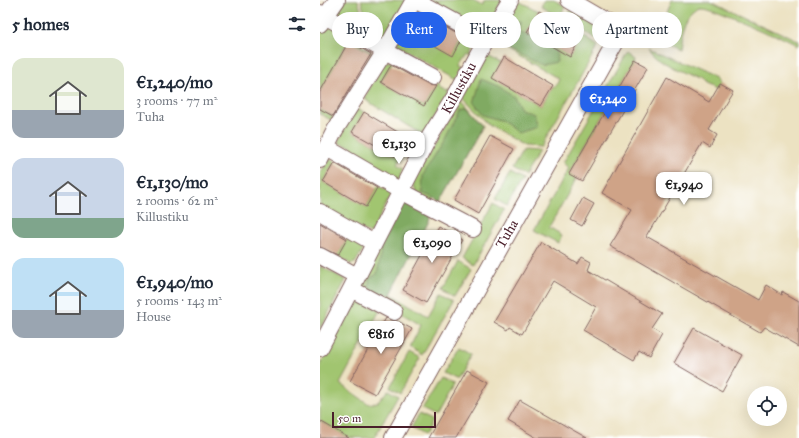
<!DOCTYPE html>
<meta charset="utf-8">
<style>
body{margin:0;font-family:"IM FELL Great Primer",serif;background:#f2f2f3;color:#1f2937;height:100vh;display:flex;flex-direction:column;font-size:15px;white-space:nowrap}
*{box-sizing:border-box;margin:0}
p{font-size:13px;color:#747a83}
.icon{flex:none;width:22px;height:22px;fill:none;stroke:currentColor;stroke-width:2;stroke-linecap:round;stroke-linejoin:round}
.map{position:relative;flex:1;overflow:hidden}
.sheet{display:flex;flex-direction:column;background:#fff;width:320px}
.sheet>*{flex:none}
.banner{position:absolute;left:12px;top:12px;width:380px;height:36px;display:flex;gap:8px}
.buttons{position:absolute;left:427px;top:386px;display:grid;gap:8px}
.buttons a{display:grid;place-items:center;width:40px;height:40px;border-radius:50%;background:#fff;box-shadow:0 4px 16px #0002;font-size:20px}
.scale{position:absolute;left:12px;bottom:10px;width:104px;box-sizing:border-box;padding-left:4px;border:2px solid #4a1f2b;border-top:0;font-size:11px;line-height:14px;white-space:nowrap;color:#4a1f2b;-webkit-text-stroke:3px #fff;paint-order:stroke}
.price{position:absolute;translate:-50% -34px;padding:0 9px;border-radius:8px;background:#fff;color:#222;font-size:13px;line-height:26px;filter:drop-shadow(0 1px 2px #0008)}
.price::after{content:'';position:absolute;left:50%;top:24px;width:12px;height:9px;margin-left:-6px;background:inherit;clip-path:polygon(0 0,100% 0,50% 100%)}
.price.active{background:#2563eb;color:#fff}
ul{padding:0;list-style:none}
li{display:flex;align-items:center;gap:12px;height:100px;padding:0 12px}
li span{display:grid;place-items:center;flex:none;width:112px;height:80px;border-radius:12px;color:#555}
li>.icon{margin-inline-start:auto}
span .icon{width:48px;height:48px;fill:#fffc;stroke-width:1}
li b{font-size:17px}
h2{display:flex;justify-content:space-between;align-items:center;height:48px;padding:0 12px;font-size:17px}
.chip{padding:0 14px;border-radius:18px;background:#fff;box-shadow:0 4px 16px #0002;font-size:14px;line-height:36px}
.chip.active{background:#2563eb;color:#fff}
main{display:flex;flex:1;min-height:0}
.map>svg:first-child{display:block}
.green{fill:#a1c56f;stroke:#76724d}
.forest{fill:#80aa62;stroke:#656446}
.building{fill:#cfa387}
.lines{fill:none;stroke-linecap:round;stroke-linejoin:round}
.minor-casing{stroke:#836360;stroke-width:18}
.minor{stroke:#fff;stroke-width:16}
.labels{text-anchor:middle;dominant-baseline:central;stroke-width:4;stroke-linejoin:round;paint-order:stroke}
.street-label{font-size:14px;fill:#4a1f2b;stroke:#fff}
</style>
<main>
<section class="sheet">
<h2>5 homes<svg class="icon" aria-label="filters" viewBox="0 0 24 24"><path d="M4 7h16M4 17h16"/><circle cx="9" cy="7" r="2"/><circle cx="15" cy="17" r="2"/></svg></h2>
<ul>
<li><span style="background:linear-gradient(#dfe7d0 65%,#9aa5b1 0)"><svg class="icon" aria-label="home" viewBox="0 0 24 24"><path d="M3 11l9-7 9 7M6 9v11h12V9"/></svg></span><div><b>€1,240/mo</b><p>3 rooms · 77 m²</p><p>Tuha</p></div></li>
<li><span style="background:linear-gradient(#c9d6e8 75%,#7fa58c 0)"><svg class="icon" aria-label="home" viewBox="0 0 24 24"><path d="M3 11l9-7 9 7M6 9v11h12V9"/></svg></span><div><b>€1,130/mo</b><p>2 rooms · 62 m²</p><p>Killustiku</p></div></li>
<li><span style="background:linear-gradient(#bfe0f5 65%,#9aa5b1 0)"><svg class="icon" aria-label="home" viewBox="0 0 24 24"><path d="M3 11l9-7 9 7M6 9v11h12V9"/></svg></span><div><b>€1,940/mo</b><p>5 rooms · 143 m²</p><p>House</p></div></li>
</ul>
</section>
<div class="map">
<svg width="479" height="438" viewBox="0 0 479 438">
<rect width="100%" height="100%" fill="#fff"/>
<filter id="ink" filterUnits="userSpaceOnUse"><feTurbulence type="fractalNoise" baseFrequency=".025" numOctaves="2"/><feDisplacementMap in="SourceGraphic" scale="8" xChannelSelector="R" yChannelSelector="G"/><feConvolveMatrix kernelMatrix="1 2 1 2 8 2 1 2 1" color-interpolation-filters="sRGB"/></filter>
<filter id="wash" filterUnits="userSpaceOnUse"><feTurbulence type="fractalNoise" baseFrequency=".012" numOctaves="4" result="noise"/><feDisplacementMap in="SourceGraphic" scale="16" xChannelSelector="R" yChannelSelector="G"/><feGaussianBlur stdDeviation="0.9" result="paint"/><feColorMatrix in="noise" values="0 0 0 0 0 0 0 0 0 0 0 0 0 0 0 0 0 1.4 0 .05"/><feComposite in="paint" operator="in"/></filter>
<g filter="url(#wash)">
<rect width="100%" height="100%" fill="#ece2c2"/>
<path class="green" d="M23,0H38L48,37L13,15Z
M41,0H84L89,3L63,43L51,38Z
M110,0H153L162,5L165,0H182L165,31Z
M225,0H234L245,6L239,18L221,6Z
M352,0H391L479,41V45C455,33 431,23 406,13C398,10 388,5 379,5C378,5 375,7 374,8C361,16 360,36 358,49L340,41L336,37Z
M198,1L219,11L207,32L250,56L262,35L278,46L221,147L204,146L170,126L142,97L166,55L181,63L173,78L221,106L233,86H236L239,79L190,51L176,40V37Z
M101,9L90,31L133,55L145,35L157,39L151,56L148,54L140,66L144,68L137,80L76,45L78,39L83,40Z
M251,10L286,31L281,42L245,20Z
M6,22L54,54L49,67L44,64L51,53L29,40L0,92V29Z
M329,48L396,79L400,83L396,90L383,85L378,80C362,71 339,64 329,48Z
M308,51L316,57L315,60L249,173L257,178L229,227L242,235L238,243L214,230L249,168L243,163Z
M73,61L61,82L104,106L116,85L119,87V89L127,93L129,90V93L105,133L101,134L47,101L45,97L64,62Z
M141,100L163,126L120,202L114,198L111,203L96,192L93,183Z
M21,106L24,108L15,120H11L0,114V109L14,117Z
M37,108L44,112L32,132L75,156L86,137L88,135L92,137L77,165L83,169L80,176L82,177L79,182L30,152L32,147L19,143L18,141Z
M203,150L219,151L204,176L192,169Z
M9,159L15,161L3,182L46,207L58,186L72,192L51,234L0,209V174Z
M190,173L202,180L187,206L175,199Z
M84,202L110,216L71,294L108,316L121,293L134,300L102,355L90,347L101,325L52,296L54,292L50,289L47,293L40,286Z
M173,203L184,210L153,265L142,258Z
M29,236L44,246V248L35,263L31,264L17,257Z
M138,261L151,269L135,296L123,288Z
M0,266L26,280L0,329Z
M36,299L60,310L20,384L49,404L58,402L68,390L78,396L54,438H29L0,421V365Z
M139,347L151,354L137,379H135L123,373Z
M89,352L100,358L80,393L70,387Z
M121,378L132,384V386L116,415H114L102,409Z
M99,414L112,420L109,427L104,435L91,428Z"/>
<path class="forest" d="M201,21L200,33L215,36L236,48L237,62L222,65L185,47L180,37L188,23Z
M161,79L178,86L194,96L201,109L214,114L218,127L198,133L182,121L163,115L154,103Z
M147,108L163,126L120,202L114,198L102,193L103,175L125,140L140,110Z
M86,201L109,213L110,216L109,221L71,294L52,296L54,292L49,289V279L57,274L60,259L61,245L84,202Z"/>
<g id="blocks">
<path class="building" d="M219,11L262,35L250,57L207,32Z
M99,13L143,37L133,56L89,31Z
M29,41L51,54L13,116L0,109V92Z
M184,57L233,86L221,106L172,78Z
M315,60L328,67L262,181L249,174Z
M71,65L108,85L116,86L104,106L61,82Z
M347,77L389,102L400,83L413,90L389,130L397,135L390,148L382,143L327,237L438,300L446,285L462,295L463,292L479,301V347L444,327L440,332L290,246L312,210L282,193Z
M44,112L86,137L75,156L32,132Z
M170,136L194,149L158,214L134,200Z
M14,163L57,188L46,207L3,182Z
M263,198L274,204L262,226L251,220Z
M0,223L27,239L18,255L0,247Z
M118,226L142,240L106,303L83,290Z
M221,242L258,264L262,257L271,262L268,270L342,314L332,329L342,335L329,358L319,352L314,360L263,330L276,307L233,281L202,334L190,327L188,330L174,322Z
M66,318L74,321H77L92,329L55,394L30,381Z
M374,328L422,355L402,391L354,363Z
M147,370L169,382L136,438H108Z
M200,400L267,438H217L188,421Z
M0,421L29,438H0Z"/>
</g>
</g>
<g filter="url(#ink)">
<use href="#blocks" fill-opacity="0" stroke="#836360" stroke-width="1"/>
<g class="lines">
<g class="minor-casing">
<path id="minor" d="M95,0L166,39
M0,13L65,51L113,77
M0,24L17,0
M7,148L81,191L153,229
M0,160L15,130L65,51L94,0
M0,212L54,243
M0,256L37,276
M31,289L74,312
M0,348L31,289L81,191L107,141L137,93L165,41L190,0
M73,438L302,31L249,0"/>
</g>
<use href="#minor" class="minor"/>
</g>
</g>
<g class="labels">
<g class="street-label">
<text transform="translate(139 88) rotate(-61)">Killustiku</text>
<text transform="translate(187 234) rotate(-60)">Tuha</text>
</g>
</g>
</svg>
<div class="buttons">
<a><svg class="icon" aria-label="locate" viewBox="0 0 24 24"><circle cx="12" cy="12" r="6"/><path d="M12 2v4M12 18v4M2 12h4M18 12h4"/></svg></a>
</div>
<div class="scale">50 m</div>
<b class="price active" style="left:288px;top:120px">€1,240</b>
<b class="price" style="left:79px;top:165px">€1,130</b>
<b class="price" style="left:364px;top:206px">€1,940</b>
<b class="price" style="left:112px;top:264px">€1,090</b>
<b class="price" style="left:61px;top:355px">€816</b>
<div class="banner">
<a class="chip">Buy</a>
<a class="chip active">Rent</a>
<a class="chip">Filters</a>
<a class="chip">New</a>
<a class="chip">Apartment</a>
</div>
</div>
</main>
